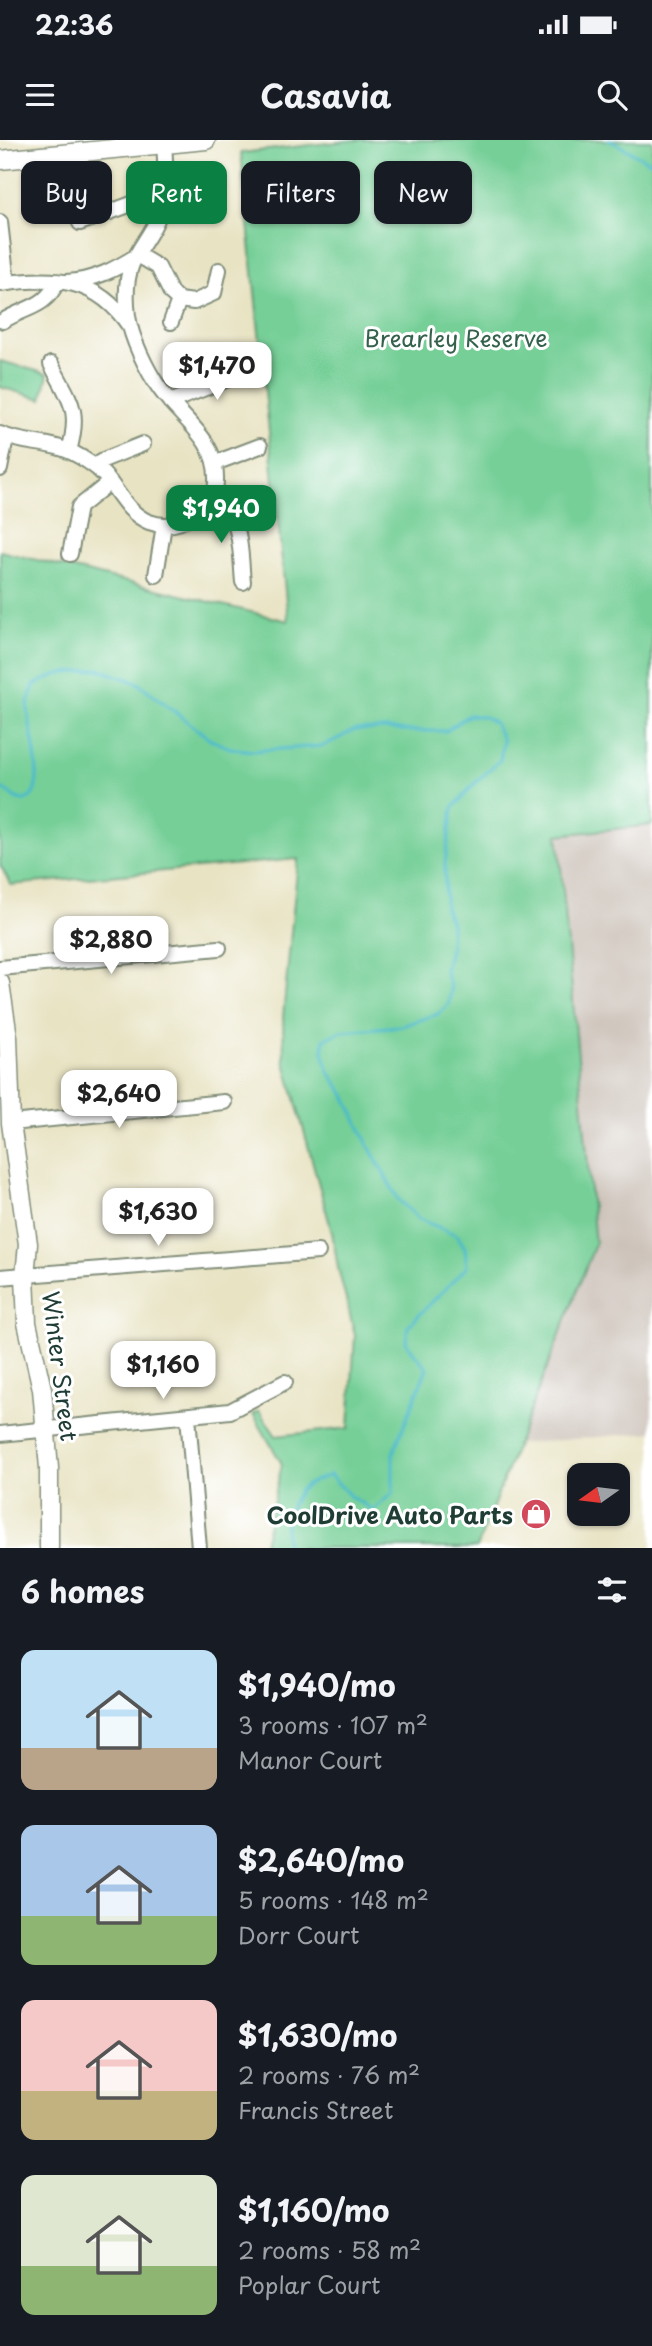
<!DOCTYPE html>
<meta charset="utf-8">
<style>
body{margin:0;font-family:"Playpen Sans",sans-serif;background:#20242c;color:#f1f3f6;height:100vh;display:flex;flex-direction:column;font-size:26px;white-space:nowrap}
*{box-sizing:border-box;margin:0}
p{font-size:23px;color:#9ea1a6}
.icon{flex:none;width:38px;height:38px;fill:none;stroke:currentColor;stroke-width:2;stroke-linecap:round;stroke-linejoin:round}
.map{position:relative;height:1408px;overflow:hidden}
.drawer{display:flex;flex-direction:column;background:#171b24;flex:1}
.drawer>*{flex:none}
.guide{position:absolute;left:21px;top:21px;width:611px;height:63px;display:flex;gap:14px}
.needle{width:46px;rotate:256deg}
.tools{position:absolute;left:567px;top:1323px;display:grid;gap:14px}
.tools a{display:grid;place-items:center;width:63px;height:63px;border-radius:14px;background:#171b24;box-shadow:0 2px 5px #0004;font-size:35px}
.price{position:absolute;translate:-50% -60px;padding:0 16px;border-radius:14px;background:#fff;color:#222;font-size:23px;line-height:46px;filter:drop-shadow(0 2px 4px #0008)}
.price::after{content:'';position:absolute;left:50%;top:42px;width:21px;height:16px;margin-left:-10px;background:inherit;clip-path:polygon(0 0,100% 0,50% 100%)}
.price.selected{background:#0b8043;color:#fff}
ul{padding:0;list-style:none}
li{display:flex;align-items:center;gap:21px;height:175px;padding:0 21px}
li span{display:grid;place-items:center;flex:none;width:196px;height:140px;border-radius:14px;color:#555}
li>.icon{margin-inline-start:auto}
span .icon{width:84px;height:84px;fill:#fffc;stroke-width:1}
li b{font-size:30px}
h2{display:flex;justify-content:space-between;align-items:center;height:84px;padding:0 21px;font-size:30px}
.tag{padding:0 24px;border-radius:14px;background:#171b24;box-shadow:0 2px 5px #0004;font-size:24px;line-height:63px}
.tag.selected{background:#0b8043;color:#fff}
.status{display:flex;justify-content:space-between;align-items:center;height:49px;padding:0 35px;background:#171b24;direction:ltr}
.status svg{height:19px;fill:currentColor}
header{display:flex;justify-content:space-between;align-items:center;height:91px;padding:0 21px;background:#171b24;font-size:32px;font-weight:700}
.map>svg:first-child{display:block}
.industrial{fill:#ccc2b9}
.green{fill:#75cf96;stroke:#4a8665;stroke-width:2}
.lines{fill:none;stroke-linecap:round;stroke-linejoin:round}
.stream{stroke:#4ebbc8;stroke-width:3.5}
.minor-casing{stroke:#84907c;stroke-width:18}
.tertiary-casing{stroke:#84907c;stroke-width:21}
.minor{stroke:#fff;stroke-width:14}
.tertiary{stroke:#fff;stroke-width:18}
.labels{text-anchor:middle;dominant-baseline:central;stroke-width:6;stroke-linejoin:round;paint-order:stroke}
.park-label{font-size:23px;fill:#34624c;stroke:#fff}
.street-label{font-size:23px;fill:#1f3d34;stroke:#fff}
.poi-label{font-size:23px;font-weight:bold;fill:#1f3d34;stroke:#fff;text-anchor:end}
</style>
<div class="status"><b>22:36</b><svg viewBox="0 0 49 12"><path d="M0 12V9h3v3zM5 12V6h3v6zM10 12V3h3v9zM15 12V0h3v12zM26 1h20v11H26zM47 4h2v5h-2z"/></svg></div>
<header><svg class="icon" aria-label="menu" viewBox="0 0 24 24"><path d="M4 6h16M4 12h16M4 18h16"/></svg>Casavia<svg class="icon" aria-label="search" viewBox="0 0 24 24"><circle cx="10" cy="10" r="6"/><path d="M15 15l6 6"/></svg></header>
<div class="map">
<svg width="652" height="1408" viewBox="0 0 652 1408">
<rect width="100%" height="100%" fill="#fff"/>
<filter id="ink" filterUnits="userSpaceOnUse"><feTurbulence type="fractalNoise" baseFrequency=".0143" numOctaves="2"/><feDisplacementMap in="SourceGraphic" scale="14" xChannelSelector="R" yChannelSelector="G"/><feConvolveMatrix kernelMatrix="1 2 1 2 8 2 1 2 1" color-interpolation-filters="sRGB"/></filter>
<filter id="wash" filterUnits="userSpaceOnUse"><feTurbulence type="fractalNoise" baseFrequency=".00686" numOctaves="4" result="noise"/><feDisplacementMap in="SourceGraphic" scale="28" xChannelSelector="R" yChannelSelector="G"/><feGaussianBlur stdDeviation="1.57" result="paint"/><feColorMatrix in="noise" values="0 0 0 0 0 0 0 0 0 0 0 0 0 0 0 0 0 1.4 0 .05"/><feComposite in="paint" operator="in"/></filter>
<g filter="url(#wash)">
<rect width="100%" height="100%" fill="#e8e3c3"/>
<path class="industrial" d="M652,685V1292L517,1304L595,1104L557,695Z"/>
<path class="green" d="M355,0H652V685L558,695L595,1104L477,1408H263L282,1324L253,1274L259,1271L276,1296L349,1288L355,1195L338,1128L332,1092L284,919L283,877L298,719L11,745L0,725V411L288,481L241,13Z
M0,221L48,234L42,259L0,247Z"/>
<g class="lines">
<path class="stream" d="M609,0L652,23
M0,648C9,650 14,661 24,660C51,656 27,586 28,567C28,560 32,552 34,545L58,534L98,529L138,543L211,600L230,608L252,611L323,606L355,590L388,589L411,591H446L469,575L485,577L495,583L503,601L500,620L475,643L453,668L445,723V768L451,783L450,809L445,830L451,850L448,865L438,874L401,886L342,891L324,899L323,912L329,932L345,955L367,1003L398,1059L419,1079L457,1095L465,1108L467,1127L408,1186L406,1203L427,1228L393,1313V1353L373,1370L351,1357L330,1335C319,1339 306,1343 299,1352C288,1367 282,1391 288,1408"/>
</g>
</g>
<g filter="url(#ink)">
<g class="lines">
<g class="minor-casing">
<path id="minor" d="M162,62C181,69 193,68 212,60
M0,82L7,143
M80,83L137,62L162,60
M66,142C93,141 116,129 138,115L158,127L171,153L179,160L194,162L214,153L219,130
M0,144C54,136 97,137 130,187
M3,181C25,167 46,168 57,142
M171,182L179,160
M51,224C70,261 81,269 69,311
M170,262L251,230
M0,294C18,302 38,302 57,307C69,310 80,316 90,323C115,338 121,371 149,382C165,388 181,384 195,375C208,368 216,356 216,341C218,299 181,279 160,249C147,231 131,198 128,176C126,160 126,139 132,124C139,107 152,94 158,77C167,52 166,30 164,4
M215,323L260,306
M95,326L103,320L143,304
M0,329L6,297
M213,357C243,373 240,413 243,442
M70,414L79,367L110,342
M156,435L164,385
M0,828L219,808
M11,983L224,962
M0,1137L318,1112
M188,1276L199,1408
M0,1294L230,1271L285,1242"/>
</g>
<g class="tertiary-casing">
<path id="tertiary" d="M0,20L206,0
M0,843L8,897L11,983L28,1104L25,1136L27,1183L42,1249L49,1328V1408"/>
</g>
<use href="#minor" class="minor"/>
<use href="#tertiary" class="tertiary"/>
</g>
</g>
<defs>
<g id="shop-disc" transform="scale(1.575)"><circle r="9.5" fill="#d1495b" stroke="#fff"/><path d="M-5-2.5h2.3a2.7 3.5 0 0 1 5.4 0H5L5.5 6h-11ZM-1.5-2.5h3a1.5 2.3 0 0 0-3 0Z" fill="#fff"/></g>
</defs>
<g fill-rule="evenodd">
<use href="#shop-disc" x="536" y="1374"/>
</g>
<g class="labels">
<g class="park-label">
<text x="456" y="197">Brearley Reserve</text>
</g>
<g class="street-label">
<text transform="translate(61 1226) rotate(83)">Winter Street</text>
</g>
<g class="poi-label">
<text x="513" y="1374">CoolDrive Auto Parts</text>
</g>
</g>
</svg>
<div class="tools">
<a><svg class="needle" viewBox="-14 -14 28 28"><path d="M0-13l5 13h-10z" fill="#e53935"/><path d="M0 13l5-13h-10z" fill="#9ea1a6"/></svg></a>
</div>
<b class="price" style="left:217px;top:262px">$1,470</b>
<b class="price selected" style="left:221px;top:405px">$1,940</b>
<b class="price" style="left:111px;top:836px">$2,880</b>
<b class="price" style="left:119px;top:990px">$2,640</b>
<b class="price" style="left:158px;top:1108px">$1,630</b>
<b class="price" style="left:163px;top:1261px">$1,160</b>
<div class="guide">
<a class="tag">Buy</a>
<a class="tag selected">Rent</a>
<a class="tag">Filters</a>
<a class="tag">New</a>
</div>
</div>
<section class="drawer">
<h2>6 homes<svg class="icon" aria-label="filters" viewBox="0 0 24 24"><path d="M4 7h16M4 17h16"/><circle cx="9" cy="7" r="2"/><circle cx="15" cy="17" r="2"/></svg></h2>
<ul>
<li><span style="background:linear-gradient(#bfe0f5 70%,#b9a48a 0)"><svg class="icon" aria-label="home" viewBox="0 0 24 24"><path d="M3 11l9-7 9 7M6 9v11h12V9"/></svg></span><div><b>$1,940/mo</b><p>3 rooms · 107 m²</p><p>Manor Court</p></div></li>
<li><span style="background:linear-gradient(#a9c7e8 65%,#8fb573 0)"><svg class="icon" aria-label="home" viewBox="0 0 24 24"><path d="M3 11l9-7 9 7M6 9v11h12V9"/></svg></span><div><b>$2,640/mo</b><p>5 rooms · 148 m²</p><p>Dorr Court</p></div></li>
<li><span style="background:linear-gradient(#f6c9c9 65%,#c2b280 0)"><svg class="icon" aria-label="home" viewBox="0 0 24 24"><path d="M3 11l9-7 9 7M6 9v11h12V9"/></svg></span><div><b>$1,630/mo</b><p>2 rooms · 76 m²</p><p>Francis Street</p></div></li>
<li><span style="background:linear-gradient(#dfe7d0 65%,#8fb573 0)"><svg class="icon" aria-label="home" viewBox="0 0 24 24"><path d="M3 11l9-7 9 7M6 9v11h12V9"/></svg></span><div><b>$1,160/mo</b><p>2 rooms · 58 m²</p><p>Poplar Court</p></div></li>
</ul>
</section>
